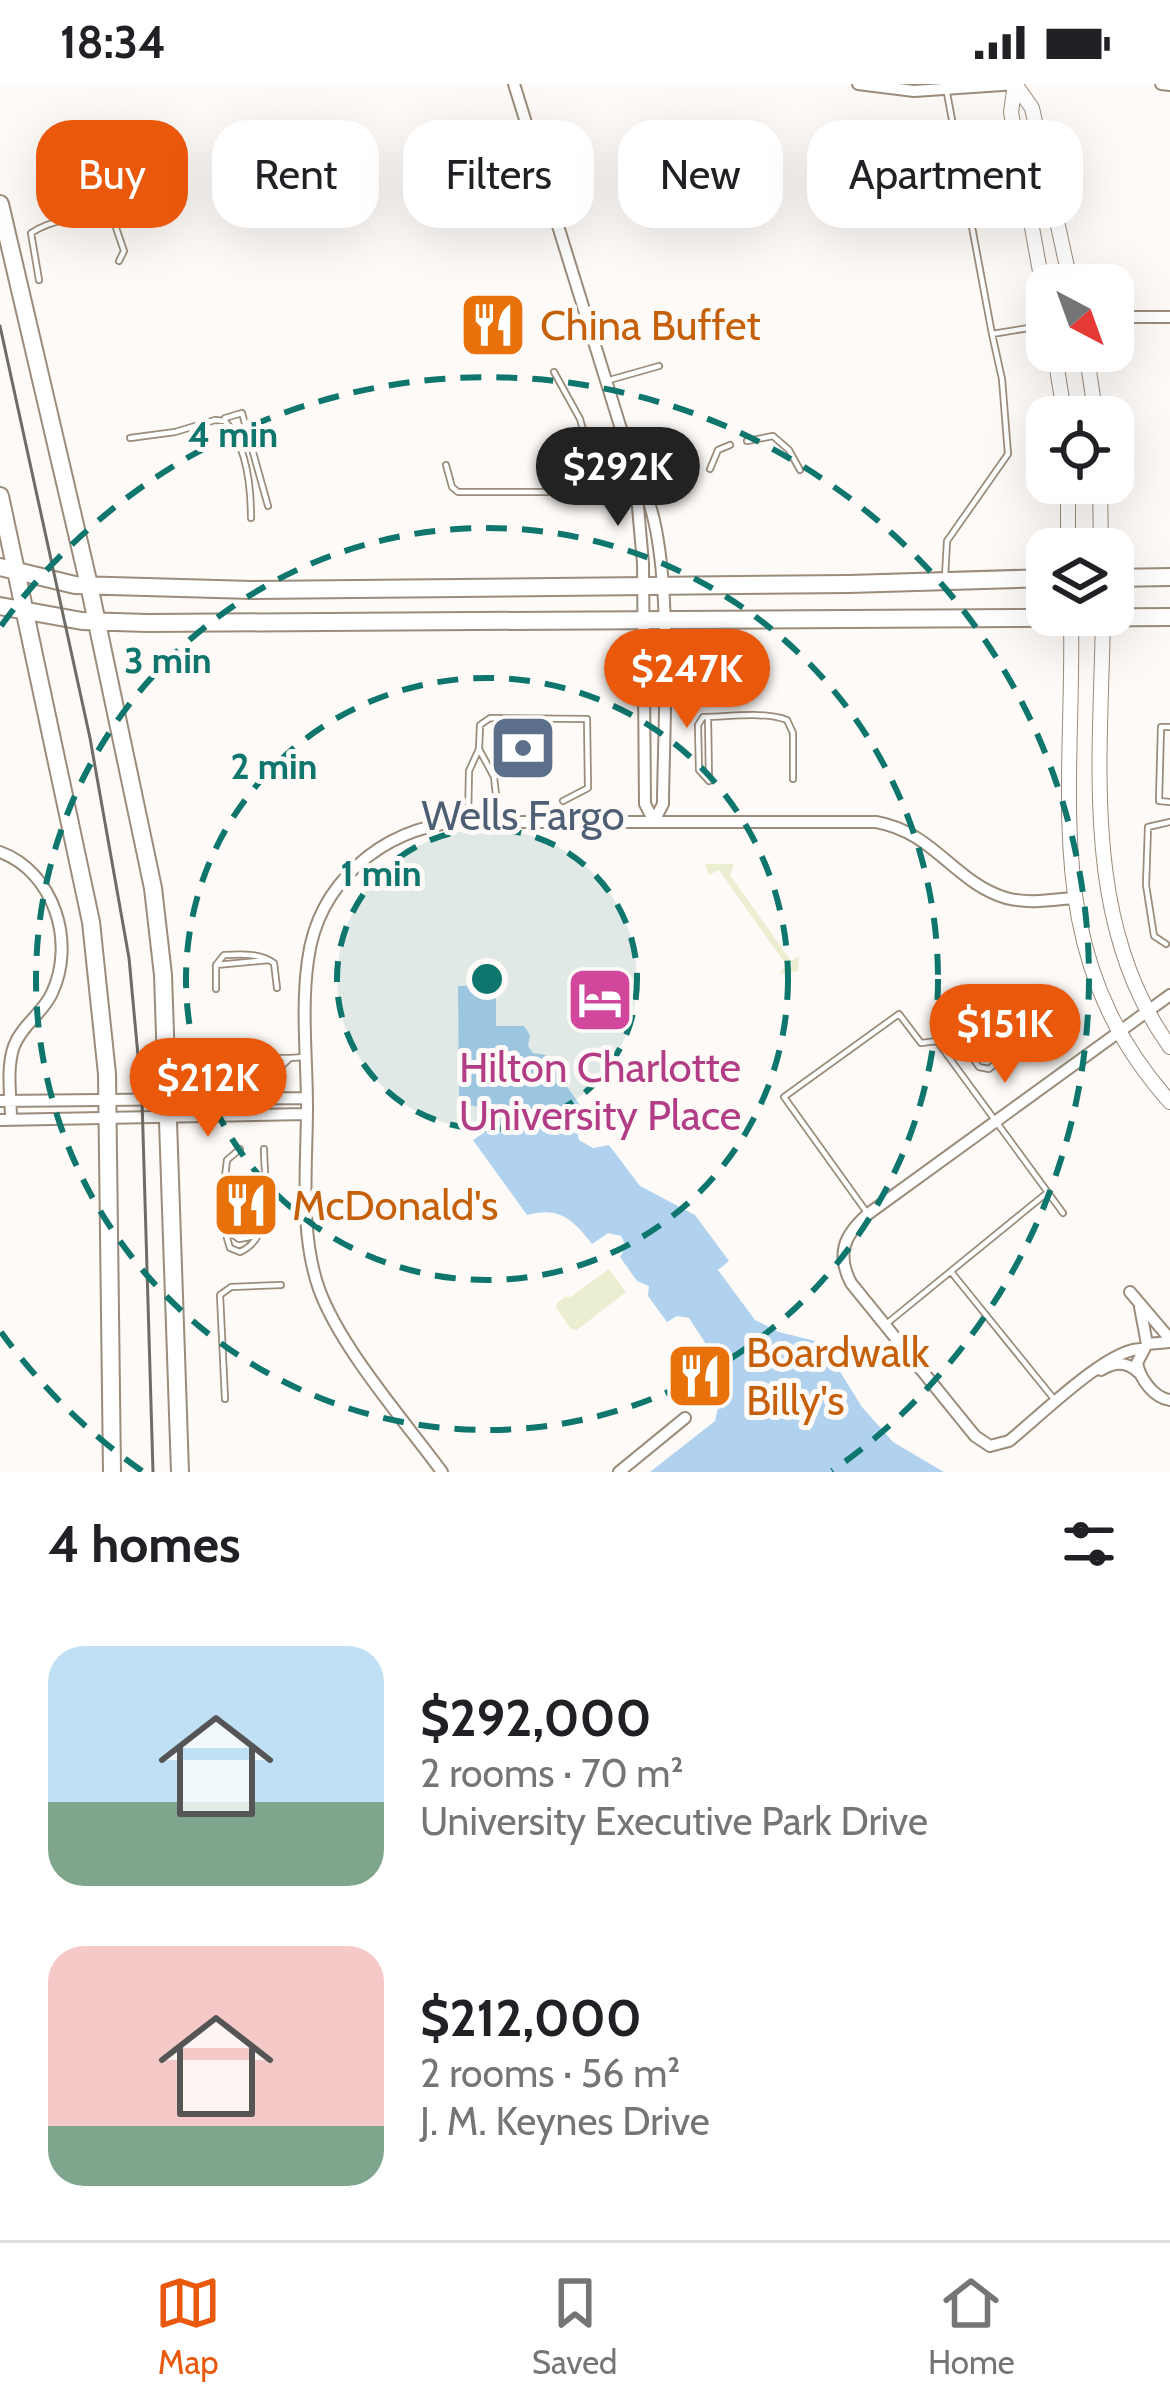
<!DOCTYPE html>
<meta charset="utf-8">
<style>
body{margin:0;font-family:Cabin,sans-serif;background:#f2f2f2;color:#202124;height:100vh;display:flex;flex-direction:column;font-size:45px;white-space:nowrap}
*{box-sizing:border-box;margin:0}
p{font-size:39px;color:#757577}
.icon{flex:none;width:66px;height:66px;fill:none;stroke:currentColor;stroke-width:2;stroke-linecap:round;stroke-linejoin:round}
.map{position:relative;height:1388px;overflow:hidden}
.panel{display:flex;flex-direction:column;background:#fff;flex:1}
.panel>*{flex:none}
.top-card{position:absolute;left:36px;top:36px;width:1098px;height:108px;display:flex;gap:24px}
.needle{width:78px;rotate:139deg}
.controls{position:absolute;left:1026px;top:180px;display:grid;gap:24px}
.controls a{display:grid;place-items:center;width:108px;height:108px;border-radius:24px;background:#fff;box-shadow:0 12px 48px #0002;font-size:60px}
.price{position:absolute;translate:-50% -102px;padding:0 27px;border-radius:42px;background:#ea580c;color:#fff;font-size:39px;line-height:78px;filter:drop-shadow(0 3px 6px #0008)}
.price::after{content:'';position:absolute;left:50%;top:72px;width:36px;height:27px;margin-left:-18px;background:inherit;clip-path:polygon(0 0,100% 0,50% 100%)}
.price.on{background:#222;color:#fff}
ul{padding:0;list-style:none}
li{display:flex;align-items:center;gap:36px;height:300px;padding:0 48px}
li span{display:grid;place-items:center;flex:none;width:336px;height:240px;border-radius:36px;color:#555}
li>.icon{margin-inline-start:auto}
span .icon{width:144px;height:144px;fill:#fffc;stroke-width:1}
li b{font-size:51px}
h2{display:flex;justify-content:space-between;align-items:center;height:144px;padding:0 48px;font-size:51px}
.chip{padding:0 42px;border-radius:36px;background:#fff;box-shadow:0 12px 48px #0002;font-size:42px;line-height:108px}
.chip.on{background:#ea580c;color:#fff}
.status{display:flex;justify-content:space-between;align-items:center;height:84px;padding:0 60px;background:#fff;direction:ltr}
.status svg{height:33px;fill:currentColor}
.tabs{display:flex;justify-content:space-around;align-items:center;height:168px;border-top:3px solid #e0e0e0;background:#fff;font-size:33px;color:#757577}
.tabs a{display:grid;justify-items:center;gap:6px}
.tabs .on{color:#ea580c}
.map>svg:first-child{display:block}
.green{fill:#eceed1}
.water{fill:#b0d2ef}
.lines{fill:none;stroke-linecap:round;stroke-linejoin:round}
.service-casing{stroke:#9b8c7b;stroke-width:8}
.minor-casing{stroke:#9b8c7b;stroke-width:14}
.tertiary-casing{stroke:#9b8c7b;stroke-width:16}
.primary-casing{stroke:#9b8c7b;stroke-width:20}
.service{stroke:#fff;stroke-width:4.5}
.minor{stroke:#fff;stroke-width:10}
.tertiary{stroke:#fff;stroke-width:14}
.primary{stroke:#fff;stroke-width:16}
.tram{stroke:#716b66;stroke-width:3}
.ring{fill:none;stroke:#0f766e;stroke-width:6;stroke-dasharray:21 15}
.labels{text-anchor:middle;dominant-baseline:central;stroke-width:10;stroke-linejoin:round;paint-order:stroke}
.food-label{font-size:42px;fill:#c56008;stroke:#fefaf7;text-anchor:start}
.service-label{font-size:42px;fill:#4e5e75;stroke:#fefaf7}
.hotel-label{font-size:42px;fill:#b23c85;stroke:#fefaf7}
.centre{fill:#0f766e;stroke:#fefaf7;stroke-width:6}
.ring-label{font-size:36px;text-anchor:middle;font-weight:bold;fill:#0f766e;stroke:#fefaf7;stroke-width:10;stroke-linejoin:round;paint-order:stroke}
</style>
<div class="status"><b>18:34</b><svg viewBox="0 0 49 12"><path d="M0 12V9h3v3zM5 12V6h3v6zM10 12V3h3v9zM15 12V0h3v12zM26 1h20v11H26zM47 4h2v5h-2z"/></svg></div>
<div class="map">
<svg width="1170" height="1388" viewBox="0 0 1170 1388">
<rect width="100%" height="100%" fill="#fefaf7"/>
<path class="green" d="M705,780H734L730,791L791,877L799,872L798,887L779,890L786,881L719,786L709,791Z
M609,1185L626,1208L577,1246L571,1245L556,1224L557,1219L566,1212L569,1214Z"/>
<path class="water" d="M496,901V942H524L530,951L528,962L533,969L545,971L582,1024L575,1039L579,1056L593,1064L609,1061L640,1102L695,1131L729,1177L718,1186L755,1236L779,1248L815,1257L834,1278L862,1323L893,1358L944,1388H650L715,1337L728,1275L705,1271L706,1260L689,1234L677,1232L667,1238L648,1212L649,1202L637,1197L620,1173L626,1162L621,1152L608,1149L592,1160C573,1135 559,1122 527,1131L473,1056L482,1050L485,1035L478,1023L466,1020V1013L459,1012L458,902Z"/>
<g class="lines">
<g class="service-casing">
<path id="service" d="M947,9L992,250L1047,241
M39,196L31,149C49,137 91,127 112,132L124,167L119,177
M606,297L659,282
M225,334L242,329L268,422
M130,354L175,348L215,336L225,337C247,362 251,403 251,434
M747,357L773,352L789,366L800,386
M446,381L452,403L458,408H571L586,405L596,391L580,335L554,288
M710,385L718,366L730,361
M945,493L947,457L1008,370L1002,295L992,250
M708,633L709,697
M1170,643H1161L1159,717L1170,718
M479,665L494,693L499,738
M709,697L699,686L698,641L703,633C729,633 763,627 787,636L793,649V695
M468,737L469,687L479,665L480,641L490,634L587,635L588,704L563,717
M1166,860L1154,852L1146,801L1148,743L1170,738
M269,876L216,881L224,871C242,870 259,869 274,879L277,904
M216,905V881
M1017,973L1009,968L989,985L979,983L961,957L966,946L1020,904L1032,906L1052,934L1035,949L1029,964
M217,974H289
M217,983L247,991H272L290,974L305,973
M240,1065L227,1076C223,1101 221,1140 230,1164L240,1168C276,1152 264,1098 264,1065
M868,1130L784,1013L899,930L921,959L937,957L1063,1129
M229,1148L239,1155L256,1152
M952,1189L1054,1315
M885,1241L1048,1108
M225,1315L220,1211L231,1203L281,1201"/>
</g>
<g class="minor-casing">
<path id="minor" d="M514,0L635,390C678,444 663,646 663,720L654,737
M858,0L914,7L1017,0
M1161,0L1170,1
M1113,233H1170
M635,390L643,479L645,720L654,737
M0,768C54,788 76,858 52,909C43,929 22,941 14,962C6,984 11,1013 11,1036
M0,1017L307,1014
M0,1036L307,1030
M1130,1208L1170,1255
M1140,1223L1147,1260
M1170,1258L1147,1260L1137,1279C1140,1295 1154,1314 1170,1316
M1142,1265C1110,1262 1037,1335 1009,1357L990,1362L975,1352L851,1199C836,1170 844,1151 868,1130L1170,911
M1101,1286C1115,1278 1126,1277 1138,1288
M442,1388C404,1336 341,1265 319,1205C299,1148 307,1082 307,1023C307,975 301,924 308,876C318,799 381,746 456,738H876C934,748 955,799 1006,814C1028,820 1051,816 1073,814
M619,1388L685,1334"/>
</g>
<g class="tertiary-casing">
<path id="tertiary" d="M1015,0L1011,28L1047,226
M1015,0L1032,24L1071,201
M1054,267L1065,333
M1086,267L1096,333
M1100,399L1101,465
M1068,465V399
M1071,531C1075,712 1037,869 1170,1018
M1103,531C1101,676 1080,838 1170,963"/>
</g>
<g class="primary-casing">
<path id="primary" d="M0,120L89,501L153,804L163,891L180,1388
M0,412L91,838L107,990L112,1388
M0,483L75,501L252,506L849,500L1047,494
M1113,494L1170,493
M0,522L82,537L148,539L1170,533"/>
</g>
<use href="#service" class="service"/>
<use href="#minor" class="minor"/>
<use href="#tertiary" class="tertiary"/>
<use href="#primary" class="primary"/>
<path class="tram" d="M0,242L90,654L129,874L142,1015L153,1388"/>
</g>
<circle cx="487" cy="895" r="150" fill="#0f766e" fill-opacity=".12"/>
<g class="ring">
<circle cx="487" cy="895" r="150"/>
<circle cx="487" cy="895" r="301"/>
<circle cx="487" cy="895" r="451"/>
<path d="M142 1387A601 601 0 0 1 1 1248M1 542A601 601 0 1 1 832 1387"/>
</g>
<defs>
<g id="restaurant-square" transform="scale(3.45)"><rect x="-9" y="-9" width="18" height="18" rx="4" fill="#e8710a" stroke="#fefaf7"/><path d="M-5-6h1v4h1v-4h1v4h1v-4h1v5L-1.5 .5V6h-2V.5L-5-1ZM5-6V6H3V1.5H1.5Q1.5-4 5-6Z" fill="#fff"/></g>
<g id="bank-square" transform="scale(3.45)"><rect x="-9" y="-9" width="18" height="18" rx="4" fill="#5c6f8a" stroke="#fefaf7"/><path d="M-6-4H6V4H-6ZM0-2.3a2.3 2.3 0 1 0 0 4.6a2.3 2.3 0 1 0 0-4.6Z" fill="#fff"/></g>
<g id="hotel-square" transform="scale(3.45)"><rect x="-9" y="-9" width="18" height="18" rx="4" fill="#d1479c" stroke="#fefaf7"/><path d="M-6-4.5h1.5V1H6V5H4.5V3h-9V5H-6ZM-4 0a1.8 1.8 0 1 1 3.6 0ZM.5 0V-2.5h3Q6-2.5 6 0Z" fill="#fff"/></g>
</defs>
<g fill-rule="evenodd">
<use href="#restaurant-square" x="493" y="241"/>
<use href="#bank-square" x="523" y="664"/>
<use href="#hotel-square" x="600" y="916"/>
<use href="#restaurant-square" x="246" y="1121"/>
<use href="#restaurant-square" x="700" y="1292"/>
</g>
<g class="labels">
<g class="food-label">
<text x="540" y="241">China Buffet</text>
<text x="292" y="1121">McDonald's</text>
<text x="746" y="1268">Boardwalk<tspan x="746" dy="48">Billy's</tspan></text>
</g>
<g class="service-label">
<text x="523" y="731">Wells Fargo</text>
</g>
<g class="hotel-label">
<text x="600" y="983">Hilton Charlotte<tspan x="600" dy="48">University Place</tspan></text>
</g>
</g>
<circle cx="487" cy="895" r="18" class="centre"/>
<g class="ring-label">
<text x="233" y="363">4 min</text>
<text x="168" y="589">3 min</text>
<text x="274" y="695">2 min</text>
<text x="381" y="802">1 min</text>
</g>
</svg>
<div class="controls">
<a><svg class="needle" viewBox="-14 -14 28 28"><path d="M0-13l5 13h-10z" fill="#e53935"/><path d="M0 13l5-13h-10z" fill="#757577"/></svg></a>
<a><svg class="icon" aria-label="locate" viewBox="0 0 24 24"><circle cx="12" cy="12" r="6"/><path d="M12 2v4M12 18v4M2 12h4M18 12h4"/></svg></a>
<a><svg class="icon" aria-label="layers" viewBox="0 0 24 24"><path d="M12 4l9 5-9 5-9-5zM3 14l9 5 9-5"/></svg></a>
</div>
<b class="price on" style="left:618px;top:445px">$292K</b>
<b class="price" style="left:687px;top:647px">$247K</b>
<b class="price" style="left:1005px;top:1002px">$151K</b>
<b class="price" style="left:208px;top:1056px">$212K</b>
<div class="top-card">
<a class="chip on">Buy</a>
<a class="chip">Rent</a>
<a class="chip">Filters</a>
<a class="chip">New</a>
<a class="chip">Apartment</a>
</div>
</div>
<section class="panel">
<h2>4 homes<svg class="icon" aria-label="filters" viewBox="0 0 24 24"><path d="M4 7h16M4 17h16"/><circle cx="9" cy="7" r="2"/><circle cx="15" cy="17" r="2"/></svg></h2>
<ul>
<li><span style="background:linear-gradient(#bfe0f5 65%,#7fa58c 0)"><svg class="icon" aria-label="home" viewBox="0 0 24 24"><path d="M3 11l9-7 9 7M6 9v11h12V9"/></svg></span><div><b>$292,000</b><p>2 rooms · 70 m²</p><p>University Executive Park Drive</p></div></li>
<li><span style="background:linear-gradient(#f6c9c9 75%,#7fa58c 0)"><svg class="icon" aria-label="home" viewBox="0 0 24 24"><path d="M3 11l9-7 9 7M6 9v11h12V9"/></svg></span><div><b>$212,000</b><p>2 rooms · 56 m²</p><p>J. M. Keynes Drive</p></div></li>
</ul>
</section>
<nav class="tabs">
<a class="on"><svg class="icon" aria-label="map" viewBox="0 0 24 24"><path d="M3 6l6-2 6 2 6-2v14l-6 2-6-2-6 2zM9 4v14M15 6v14"/></svg>Map</a>
<a><svg class="icon" aria-label="saved" viewBox="0 0 24 24"><path d="M7 4h10v16l-5-4-5 4z"/></svg>Saved</a>
<a><svg class="icon" aria-label="home" viewBox="0 0 24 24"><path d="M3 11l9-7 9 7M6 9v11h12V9"/></svg>Home</a>
</nav>
